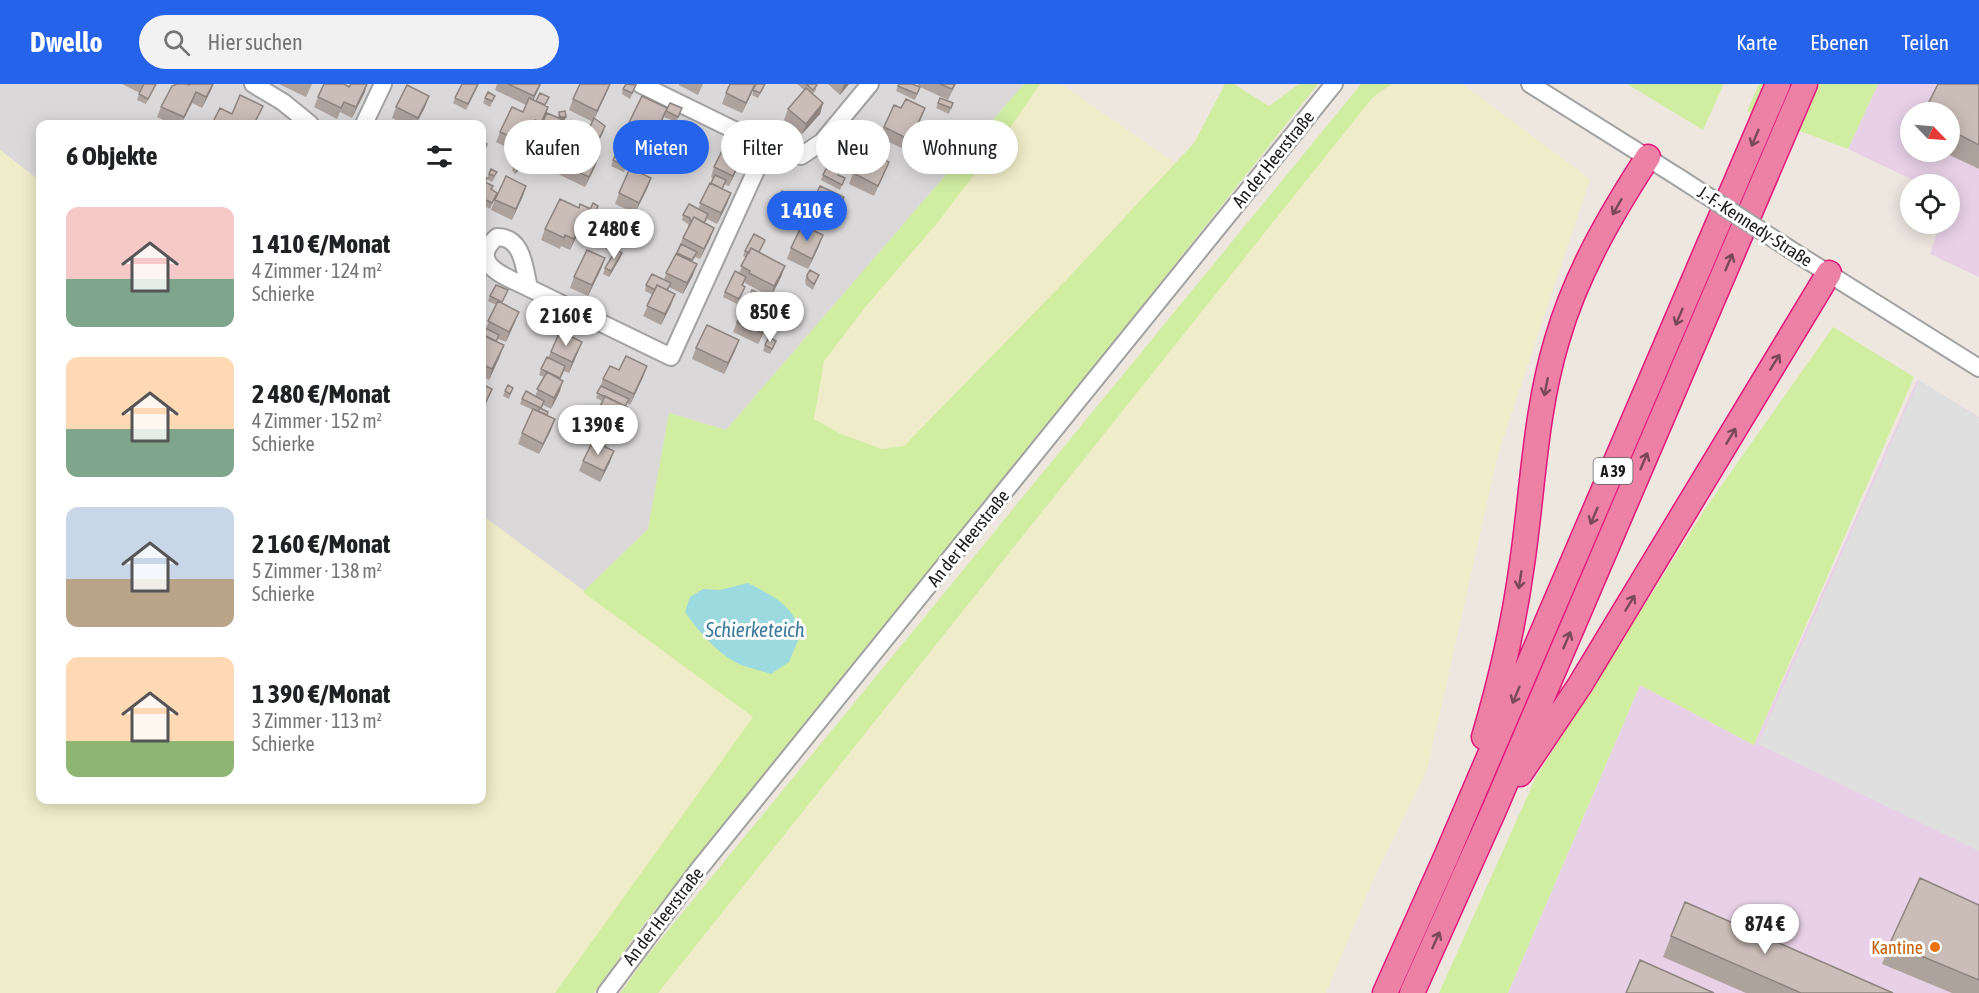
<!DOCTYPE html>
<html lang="de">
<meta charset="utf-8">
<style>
body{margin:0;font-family:"Asap Condensed",sans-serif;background:#f2f2f2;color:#202124;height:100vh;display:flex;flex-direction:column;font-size:22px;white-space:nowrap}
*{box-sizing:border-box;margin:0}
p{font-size:20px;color:#757577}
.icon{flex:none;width:33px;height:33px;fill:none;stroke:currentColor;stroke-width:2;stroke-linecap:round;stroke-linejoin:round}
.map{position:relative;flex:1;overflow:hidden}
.drawer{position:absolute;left:36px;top:36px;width:450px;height:684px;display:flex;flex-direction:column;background:#fff;border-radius:12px;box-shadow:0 3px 15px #0003}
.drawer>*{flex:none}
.hud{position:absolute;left:504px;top:36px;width:570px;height:54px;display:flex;gap:12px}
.needle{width:39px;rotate:115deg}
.fabs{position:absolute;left:1900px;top:18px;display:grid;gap:12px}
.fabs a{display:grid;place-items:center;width:60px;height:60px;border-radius:50%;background:#fff;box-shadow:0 3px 15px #0003;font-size:30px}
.price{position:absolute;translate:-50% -51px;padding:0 14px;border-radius:21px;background:#fff;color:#222;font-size:20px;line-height:39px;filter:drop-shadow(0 2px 3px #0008)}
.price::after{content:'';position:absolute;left:50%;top:36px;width:18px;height:14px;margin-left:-9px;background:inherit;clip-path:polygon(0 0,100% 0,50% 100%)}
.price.active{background:#2563eb;color:#fff}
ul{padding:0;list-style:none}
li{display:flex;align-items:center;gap:18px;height:150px;padding:0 30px}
li span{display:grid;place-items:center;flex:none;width:168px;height:120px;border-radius:12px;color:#555}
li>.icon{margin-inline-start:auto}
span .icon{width:72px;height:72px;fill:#fffc;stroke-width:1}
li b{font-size:26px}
h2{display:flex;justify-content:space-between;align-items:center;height:72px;padding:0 30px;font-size:26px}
.chip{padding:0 21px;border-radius:27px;background:#fff;box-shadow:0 3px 15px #0003;font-size:21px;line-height:54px}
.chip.active{background:#2563eb;color:#fff}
header{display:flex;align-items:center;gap:36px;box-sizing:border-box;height:84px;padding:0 30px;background:#2563eb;color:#fff}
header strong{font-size:28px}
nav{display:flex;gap:33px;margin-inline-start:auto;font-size:21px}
.search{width:420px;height:54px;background:#f2f2f2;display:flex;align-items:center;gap:15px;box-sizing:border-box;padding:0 21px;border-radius:33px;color:#757577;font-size:22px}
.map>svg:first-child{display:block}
.residential{fill:#dad8d8}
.industrial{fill:#e8d1e7;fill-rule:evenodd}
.farmland{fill:#efecc9}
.grass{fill:#d1eda1}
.parking{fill:#dfdfdf}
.water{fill:#9ddadf}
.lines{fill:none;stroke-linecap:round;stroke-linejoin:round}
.minor-casing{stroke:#a2a2a2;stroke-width:20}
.highway-casing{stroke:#e1187a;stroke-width:27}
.minor{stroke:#fff;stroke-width:16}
.highway{stroke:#ec81a5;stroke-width:24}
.minor-bridge-casing{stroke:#a2a2a2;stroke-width:20;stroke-linecap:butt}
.minor-bridge{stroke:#fff;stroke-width:16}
.wall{fill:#aea29d}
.shaded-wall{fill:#8d847f}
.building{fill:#cabcb6;stroke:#8d847f;stroke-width:1.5}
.oneway{stroke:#794959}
.food-dot{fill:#e8710a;stroke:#fff;stroke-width:2}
.labels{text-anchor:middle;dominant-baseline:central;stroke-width:6;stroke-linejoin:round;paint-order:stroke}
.shield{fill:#fff;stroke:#5f5f5f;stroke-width:1.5}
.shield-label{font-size:16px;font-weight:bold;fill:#1b1b1b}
.street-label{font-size:18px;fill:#1b1b1b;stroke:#fff}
.food-label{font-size:18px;fill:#c56008;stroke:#fff;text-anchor:end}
.water-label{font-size:20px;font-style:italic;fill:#3b7899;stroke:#fff}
</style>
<header>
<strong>Dwello</strong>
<div class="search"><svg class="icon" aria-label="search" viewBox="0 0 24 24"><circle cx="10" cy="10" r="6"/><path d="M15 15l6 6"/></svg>Hier suchen</div>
<nav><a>Karte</a><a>Ebenen</a><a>Teilen</a></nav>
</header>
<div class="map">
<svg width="1979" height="909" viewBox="0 0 1979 909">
<rect width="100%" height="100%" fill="#eee7e0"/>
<path class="residential" d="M0,0H1024L726,346L669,329L648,445L583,508L482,431V40H40V97L0,66Z"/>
<path class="industrial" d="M1878,0H1979V193L1930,170L1940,140H1950V100H1921L1848,65ZM1911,28H1950V68H1911Z
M1917,296L1979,333V909H1508L1640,601L1754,661Z"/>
<path class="farmland" d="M1040,0H1061L1175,79L1070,192L904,362L882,365L841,350L813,335L824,276L867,221L1012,41Z
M1392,0H1462L1590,95L1498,370L1427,686L1373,796L1326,909H658L1373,13Z
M0,66L40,97V716H482V431L754,633L555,909H0Z"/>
<path class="grass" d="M1024,0H1040L1012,41L938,138L867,221L824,277L814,335L841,350L882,365L904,362L1070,192L1194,59L1225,0H1234L1269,22L1299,0H1318L909,516L647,836L594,909H555L753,633L583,508L648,445L669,329L726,346Z
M1361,0H1392L1373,13L658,909H620L647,872Z
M1627,0H1724L1703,46Z
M1759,0H1878L1848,65L1747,27Z
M1833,243L1914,293L1754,661L1640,601L1508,909H1439L1536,693L1705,425Z"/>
<path class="parking" d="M1919,296L1979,334V767L1758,660Z"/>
<path class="water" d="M748,499C776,514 787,517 802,547L789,578L771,590C762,587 753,585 744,582C720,573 700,549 685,528L690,513L703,505L720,506Z"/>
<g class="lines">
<g class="minor-casing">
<path id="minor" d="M253,0L283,18L310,40
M640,0L767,62L801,72L822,58L870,0
M1530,0L1678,93
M364,40L383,0
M1791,166L1979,284
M529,204C509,194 465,180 497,153C523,153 524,183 529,204L671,273L767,62
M606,909L699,785L1334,0"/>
</g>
<g class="highway-casing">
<path id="highway" d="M1484,653C1501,596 1514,539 1522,480C1533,405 1535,329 1557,256C1576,190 1611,130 1648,73
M1520,690L1580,601L1829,189
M1385,909L1446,773L1778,0
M1412,909L1494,726L1805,0"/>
</g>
<use href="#minor" class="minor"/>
<use href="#highway" class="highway"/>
<g class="minor-bridge-casing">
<path id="minor-bridge" d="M1678,93L1791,166"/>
</g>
<use href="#minor-bridge" class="minor-bridge"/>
</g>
<path class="wall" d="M122,0H144L140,9Z
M156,0L146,20L137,16L139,10Z
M279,0H312L306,13Z
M367,0L352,34L340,28L337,35L314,23L318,13L349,3Z
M479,0L466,26L453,19L455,14Z
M497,0H541L533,16L548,23L537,50L532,47L521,70L496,58L500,48L523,28L526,21L495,6Z
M679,0H703L698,11L679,1Z
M756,0L742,29L722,20L726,9Z
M756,0L764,3L758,14L752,11Z
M797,0H816V6L813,10L823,19L820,30L802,50L784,36L788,25L804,6Z
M828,0H849L840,11Z
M899,0L920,3L915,16L896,7Z
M918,0H956L948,16L918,2Z
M1979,0V85L1943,68H1950V28Z
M189,1L212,4L202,24L192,19L181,40H172L157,33L161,23Z
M623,5L634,6L630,15L622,10Z
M606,10L594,34L604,47L598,59L586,53L593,38L569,26L573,15Z
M485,14L493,17L490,23L483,19Z
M940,14L953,19L949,30L936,24Z
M396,23H425L416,40H405L392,34Z
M666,27L680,30L676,38L664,33Z
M559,28L564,38H562L555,55L539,47L541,42L558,34Z
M663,35L650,63L659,74L654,86L641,80L648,65L623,53L627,43Z
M921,35L906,66L880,54L884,43Z
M860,39L872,44L867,56L855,51Z
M738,68L739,81L729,102L724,100L722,105L727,120L717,140L707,135L705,139L714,144L710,155L700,175L695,173L692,178L693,191L683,210L669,203L668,207L671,221L661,241L643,232L653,211L645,207L646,201L664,195L688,143V140L682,136L683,131L698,125L713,95L711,93L714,83Z
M630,75L624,88L611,82L613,76Z
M670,77L677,87L671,89L668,82Z
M559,79L595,83L585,103L556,89Z
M514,80L521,81L519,86L515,90L512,86Z
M885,88L874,112L849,100L853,89Z
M489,90L495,93L492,98L487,95Z
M482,91L485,98L491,106L497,109L490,125L482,120Z
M823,91H839L845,94L840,106L821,96Z
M651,94L647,105L635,129L615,120L619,109Z
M526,102L512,136L491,126L495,116Z
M782,107L794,112L789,124L777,119Z
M844,113L830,145L806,134L810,123Z
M579,124L585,135L570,166L561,162L560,165L541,156L545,145Z
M596,127L592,135L587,133L589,128Z
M819,162L808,185L787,175L791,164Z
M745,167L759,168L785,182L781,193L771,213L745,199V197L743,201L745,203L737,220L723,213L725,208L739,189L746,174L743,172Z
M605,174L601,185L588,212L570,204L574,193Z
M620,174L609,193L603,190L605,184Z
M807,191L817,196L813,206L806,201L805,196Z
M508,206L502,219L515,238L506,258L498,255L496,258L500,272L489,296L482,292V251L486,244L496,221L488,217L490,212Z
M773,228L758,260L733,248L737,238Z
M553,243L571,244L567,251L578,268L569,289L564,287L560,295V307L551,325L543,321L541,325L547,331L551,346L539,370L518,360L522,349L533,326L520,320L522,315L535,312L544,293L539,291L541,285L548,274L558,252L551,248Z
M739,256L724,290L692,275L696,264Z
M765,261L774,263L770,270L763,267Z
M647,282L643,293L630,321L627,319L623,334L613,355L610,353L605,363L610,378L600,398L579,387L583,377L594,356L591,355L595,346L591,344L602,317L596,314L603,295L619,286Z
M508,301L513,304L509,315L503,312Z
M1979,821V909H1952L1882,880L1890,859Z
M1671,852L1893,909H1746L1663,873Z"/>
<path class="shaded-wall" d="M213,0L212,4L202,24L206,13Z
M367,0L365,8L352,34L356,23Z
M540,0H541L530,23L534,12Z
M610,0L606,10L593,38L597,27Z
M755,0H756L742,29L746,19Z
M844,0H849L840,11Z
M196,8L192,19L181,40L184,33Z
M429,12L425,23L416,40L418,34Z
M823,19L820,30L802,50L806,40Z
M667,24L663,35L649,65L653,55Z
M925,24L921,35L906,66L910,56Z
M560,33H566L564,38H562L555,55Z
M535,36L532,47L521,70L525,59Z
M743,70L739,81L729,102L733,92Z
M599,72L595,83L585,103L589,93Z
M521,81L519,86L515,90L517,85Z
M679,81L677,87L671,89L673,83Z
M651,94L647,105L635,129L639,119Z
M526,102L523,112L512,136L516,125Z
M731,109L727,120L717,140L721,129Z
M844,113L840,124L830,145L834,135Z
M589,124L585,135L570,166L574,155Z
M714,144L710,155L700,175L704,165Z
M823,151L819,162L808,185L812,175Z
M622,169L620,174L609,193L611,187Z
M605,174L601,185L588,212L592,201Z
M697,180L693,191L683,210L687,199Z
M785,182L781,193L771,213L774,202Z
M675,210L671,221L661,241L665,230Z
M777,218L773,228L758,260L762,249Z
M519,228L515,238L506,258L509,248Z
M739,256L735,267L724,290L728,279Z
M582,258L578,268L569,289L572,278Z
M504,261L500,272L489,296L492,285Z
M647,282L643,293L630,321L634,310Z
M563,297L560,307L551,325L554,314Z
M492,305L488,315L482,329V326Z
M627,323L623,334L613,355L617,344Z
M555,335L551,346L539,370L543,360Z
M614,367L610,378L600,398L604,387Z"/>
<path class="building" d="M144,0H156L148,15L139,10Z
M177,0H187L189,1V0H213L206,13L196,8L184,33L161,23L172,2Z
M324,0H344L349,3L351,0H367L356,23L344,18L341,24L318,13Z
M462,0H478L468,20L455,14Z
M508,0H540L534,12Z
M580,0H610L597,27L573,15Z
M626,0L636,1L632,9L623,5Z
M730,0H755L746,19L726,9Z
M756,0H765L760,9L753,6Z
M806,0H816L817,1L813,6Z
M899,0H912L920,3L917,10L898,2Z
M940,0H955L952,5Z
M1938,0H1979V61L1950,46V28H1924Z
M407,1L429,12L418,34L396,23Z
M806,4L823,19L806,40L788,25Z
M488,8L495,12L492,17L485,14Z
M540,9L549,13L545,21L536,17Z
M240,11L263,22L254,40H212L220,24L232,30Z
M642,12L667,24L653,55L627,43Z
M529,14L548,23L541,39L535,36L525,59L500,48L512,23L523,28Z
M940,14L953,19L951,24L938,19Z
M906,15L925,24L910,56L884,43L894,21L901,24Z
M670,19L682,24L678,33L666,27Z
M565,27L566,33H560L559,28Z
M547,29L563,36L557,49L541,42Z
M594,34L605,42L600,53L588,47Z
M860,39L872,44L869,51L857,45Z
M730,54L741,59L737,68L726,62Z
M482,58L487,60L482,72Z
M569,58L599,72L589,93L559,79Z
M725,61L743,70L733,92L714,83Z
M620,63L632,69L626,83L613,76Z
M649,63L661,69L655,81L643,75Z
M864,66L889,78L878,102L853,89Z
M676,74L679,81L673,83L670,77Z
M518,77L521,81L517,85L514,80Z
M829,79L841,85L838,91L845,94L842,101L823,91Z
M630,84L651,94L639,119L619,109Z
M491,85L497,88L494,92L489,90Z
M482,91L487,94L485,98L493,102L491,105L497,109L492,119L482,114Z
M715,91L726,96L722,105L711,99Z
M506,92L526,102L516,125L495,116Z
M710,99L731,109L721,129L700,119Z
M820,102L844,113L834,135L810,123Z
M782,107L794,112L790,119L779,113Z
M560,115L579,124L580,120L589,124L574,155L565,151L564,154L545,145Z
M593,119L598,122L594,130L589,128Z
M689,120L708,130L704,139L694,133L691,138L690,137V134L683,131Z
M694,133L714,144L704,165L683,154Z
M802,141L823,151L812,175L791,164Z
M754,150L765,156L759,168L751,164L749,169L745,167Z
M681,160L697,168L692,176L677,169Z
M751,164L785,182L774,202L749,189L750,187L741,182Z
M587,166L605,174L592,201L574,193Z
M616,166L622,169L611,187L605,184Z
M676,170L697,180L687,199L666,189Z
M810,186L819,191L814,200L808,195L807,191Z
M735,187L746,193L742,201L745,203L739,215L725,208Z
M652,190L671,199L667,206L657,201L655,206L646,201Z
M496,201L508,206L502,218L490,212Z
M657,201L675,210L665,230L647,222Z
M752,206L777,218L762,249L737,238Z
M498,217L519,228L509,248L488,237Z
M558,231L572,238L567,249L553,243Z
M707,241L739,256L728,279L696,264Z
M485,244L499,251L496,257L482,250Z
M560,247L582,258L572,278L551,268Z
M482,251L504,261L492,285L482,280Z
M769,253L776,257L772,265L765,261Z
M626,272L647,282L634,310L603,295L610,282L619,286Z
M547,273L565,282L560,294L541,285Z
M547,288L563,297L554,314L537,305Z
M482,300L492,305L482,326Z
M508,301L513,304L510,310L505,307Z
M601,302L629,315L625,322L597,309Z
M526,307L544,317L541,324L522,315Z
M605,312L627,323L617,344L595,333Z
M540,324L548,328L547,331L538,327Z
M533,325L555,335L543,360L522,349Z
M597,342L611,348L604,362L594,357L597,351L593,350Z
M593,357L614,367L604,387L583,377Z
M1920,794L1979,821V896L1890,859Z
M1685,818L1893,909H1801L1671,852Z
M1640,876L1714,909H1626Z"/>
<defs><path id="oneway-shaft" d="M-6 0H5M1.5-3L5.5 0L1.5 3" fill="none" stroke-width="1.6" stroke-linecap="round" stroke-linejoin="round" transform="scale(1.5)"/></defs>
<g class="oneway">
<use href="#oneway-shaft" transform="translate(1755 54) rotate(113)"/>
<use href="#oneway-shaft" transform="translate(1617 123) rotate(120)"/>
<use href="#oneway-shaft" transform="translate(1729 178) rotate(-67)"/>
<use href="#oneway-shaft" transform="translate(1679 233) rotate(113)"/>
<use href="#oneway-shaft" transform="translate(1775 278) rotate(-58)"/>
<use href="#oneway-shaft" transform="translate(1546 303) rotate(101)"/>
<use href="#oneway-shaft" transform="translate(1731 352) rotate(-59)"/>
<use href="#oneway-shaft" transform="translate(1644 377) rotate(-67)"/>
<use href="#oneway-shaft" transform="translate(1594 432) rotate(113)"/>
<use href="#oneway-shaft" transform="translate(1520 496) rotate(99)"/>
<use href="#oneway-shaft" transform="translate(1630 519) rotate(-59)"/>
<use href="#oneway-shaft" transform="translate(1567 556) rotate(-67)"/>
<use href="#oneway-shaft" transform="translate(1516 611) rotate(113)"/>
<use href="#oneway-shaft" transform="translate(1436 856) rotate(-66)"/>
</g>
<circle class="food-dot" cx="1935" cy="863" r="6"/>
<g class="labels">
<rect class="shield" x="1593.5" y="374" width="39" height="26" rx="4.5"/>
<g class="shield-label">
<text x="1613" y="387">A 39</text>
</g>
<g class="street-label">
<text transform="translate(1273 75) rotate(-51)">An der Heerstraße</text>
<text transform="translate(1755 142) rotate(33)">J.-F.-Kennedy-Straße</text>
<text transform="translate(968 454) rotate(-51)">An der Heerstraße</text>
<text transform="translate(663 832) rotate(-52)">An der Heerstraße</text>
</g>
<g class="food-label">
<text x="1923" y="863">Kantine</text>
</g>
<g class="water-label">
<text x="755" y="545">Schierketeich</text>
</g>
</g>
</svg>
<div class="fabs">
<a><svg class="needle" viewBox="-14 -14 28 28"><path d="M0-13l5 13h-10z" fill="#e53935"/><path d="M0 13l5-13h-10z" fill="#757577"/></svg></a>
<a><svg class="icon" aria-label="locate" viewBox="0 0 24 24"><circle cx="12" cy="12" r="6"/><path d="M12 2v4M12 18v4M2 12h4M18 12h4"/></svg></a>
</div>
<b class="price active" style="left:807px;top:158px">1 410 €</b>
<b class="price" style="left:614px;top:176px">2 480 €</b>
<b class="price" style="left:770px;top:259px">850 €</b>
<b class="price" style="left:566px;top:263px">2 160 €</b>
<b class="price" style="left:598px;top:372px">1 390 €</b>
<b class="price" style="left:1765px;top:871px">874 €</b>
<div class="hud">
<a class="chip">Kaufen</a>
<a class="chip active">Mieten</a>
<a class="chip">Filter</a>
<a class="chip">Neu</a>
<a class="chip">Wohnung</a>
</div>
<section class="drawer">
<h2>6 Objekte<svg class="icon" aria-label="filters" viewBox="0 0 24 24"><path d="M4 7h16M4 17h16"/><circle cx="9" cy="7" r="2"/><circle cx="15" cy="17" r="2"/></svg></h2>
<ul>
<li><span style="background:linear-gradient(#f6c9c9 60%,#7fa58c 0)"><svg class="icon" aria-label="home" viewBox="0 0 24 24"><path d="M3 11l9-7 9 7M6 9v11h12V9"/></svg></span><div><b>1 410 €/Monat</b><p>4 Zimmer · 124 m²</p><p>Schierke</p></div></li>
<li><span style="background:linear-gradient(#ffd9b3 60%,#7fa58c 0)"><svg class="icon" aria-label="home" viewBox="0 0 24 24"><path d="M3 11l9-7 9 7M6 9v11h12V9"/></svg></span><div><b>2 480 €/Monat</b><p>4 Zimmer · 152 m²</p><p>Schierke</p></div></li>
<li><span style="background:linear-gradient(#c9d6e8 60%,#b9a48a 0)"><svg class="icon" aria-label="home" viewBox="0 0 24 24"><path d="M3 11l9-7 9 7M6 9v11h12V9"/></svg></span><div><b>2 160 €/Monat</b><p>5 Zimmer · 138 m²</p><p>Schierke</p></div></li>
<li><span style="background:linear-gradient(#ffd9b3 70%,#8fb573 0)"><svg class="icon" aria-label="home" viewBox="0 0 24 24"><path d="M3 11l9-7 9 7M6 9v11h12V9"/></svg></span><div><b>1 390 €/Monat</b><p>3 Zimmer · 113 m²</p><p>Schierke</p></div></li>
</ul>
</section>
</div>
